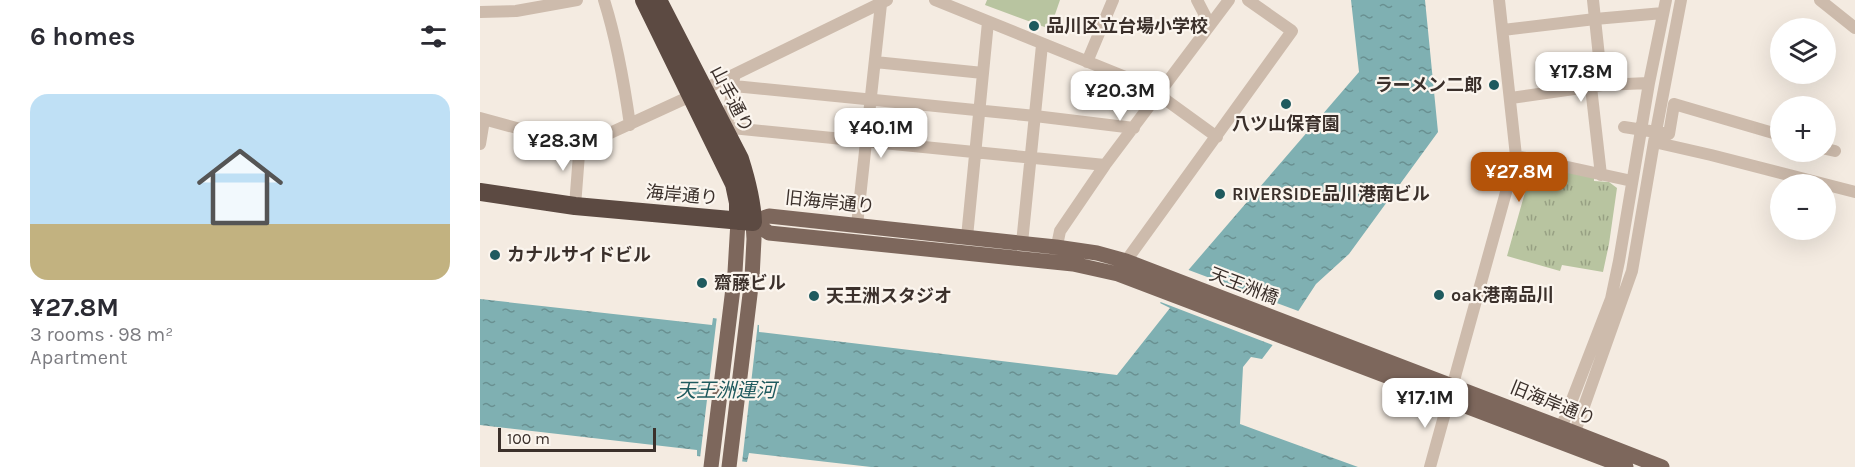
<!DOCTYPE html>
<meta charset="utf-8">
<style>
body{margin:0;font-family:Karla,"Noto Sans JP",sans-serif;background:#f2f2f3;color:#2b2b33;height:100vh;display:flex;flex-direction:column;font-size:22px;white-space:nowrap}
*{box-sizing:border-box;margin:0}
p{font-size:20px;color:#7c7c81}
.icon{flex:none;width:33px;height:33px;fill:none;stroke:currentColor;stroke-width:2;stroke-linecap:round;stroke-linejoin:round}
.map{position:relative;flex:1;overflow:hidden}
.details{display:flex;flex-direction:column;background:#fff;width:480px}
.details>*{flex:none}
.buttons{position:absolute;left:1290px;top:18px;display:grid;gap:12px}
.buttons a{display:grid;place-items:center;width:66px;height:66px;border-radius:50%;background:#fff;box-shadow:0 6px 24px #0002;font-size:30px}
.scale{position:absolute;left:18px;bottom:15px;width:158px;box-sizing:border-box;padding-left:6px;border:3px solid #3b302b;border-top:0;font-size:16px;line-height:21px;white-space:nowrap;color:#3b302b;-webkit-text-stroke:4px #fbf5ee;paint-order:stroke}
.price{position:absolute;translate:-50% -51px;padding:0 14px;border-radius:12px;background:#fff;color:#222;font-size:20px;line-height:39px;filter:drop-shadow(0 2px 3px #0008)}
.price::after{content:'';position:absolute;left:50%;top:36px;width:18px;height:14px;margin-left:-9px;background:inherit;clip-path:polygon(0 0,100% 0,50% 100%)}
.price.on{background:#b45309;color:#fff}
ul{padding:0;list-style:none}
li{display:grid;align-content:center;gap:12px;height:318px;padding:0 30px}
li+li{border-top:2px solid #e1e1e2}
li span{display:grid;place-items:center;height:186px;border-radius:18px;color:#555}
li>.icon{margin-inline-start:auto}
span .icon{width:108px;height:108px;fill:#fffc;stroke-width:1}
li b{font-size:26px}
h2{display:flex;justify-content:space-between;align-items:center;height:72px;padding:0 30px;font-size:26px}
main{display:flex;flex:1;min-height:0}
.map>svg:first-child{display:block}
.grass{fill:url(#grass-tufts)}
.pitch{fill:#b8c4a0}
.water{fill:url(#water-ripples)}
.pier{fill:#f4ebe1}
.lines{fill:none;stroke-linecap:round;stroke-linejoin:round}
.minor{stroke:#cdbbac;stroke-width:12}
.major{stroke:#7d675c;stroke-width:15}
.highway{stroke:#5c4a42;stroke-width:18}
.poi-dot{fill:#1f5a5e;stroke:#fbf5ee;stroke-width:2}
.labels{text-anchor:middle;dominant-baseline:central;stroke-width:4.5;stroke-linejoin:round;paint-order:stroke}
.poi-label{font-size:18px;font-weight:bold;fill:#3b302b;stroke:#fbf5ee;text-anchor:start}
.street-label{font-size:18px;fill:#3b302b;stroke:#fbf5ee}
.water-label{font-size:20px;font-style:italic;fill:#1f5a5e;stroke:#fbf5ee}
</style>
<main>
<section class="details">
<h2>6 homes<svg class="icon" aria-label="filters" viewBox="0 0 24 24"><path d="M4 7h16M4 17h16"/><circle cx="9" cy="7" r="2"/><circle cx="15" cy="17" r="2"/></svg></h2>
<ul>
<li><span style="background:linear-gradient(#bfe0f5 70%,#c2b280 0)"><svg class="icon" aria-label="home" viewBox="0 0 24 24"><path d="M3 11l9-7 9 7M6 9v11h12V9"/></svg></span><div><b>¥27.8M</b><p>3 rooms · 98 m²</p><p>Apartment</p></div></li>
</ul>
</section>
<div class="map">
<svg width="1375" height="467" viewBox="0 0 1375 467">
<defs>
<pattern id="grass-tufts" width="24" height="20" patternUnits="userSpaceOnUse" patternTransform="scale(1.5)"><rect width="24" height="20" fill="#b8c4a0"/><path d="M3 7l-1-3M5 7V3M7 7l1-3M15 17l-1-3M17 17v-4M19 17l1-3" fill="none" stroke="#97a083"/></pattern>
<pattern id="water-ripples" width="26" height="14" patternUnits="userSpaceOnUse" patternTransform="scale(1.5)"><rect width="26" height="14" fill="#7fb0b2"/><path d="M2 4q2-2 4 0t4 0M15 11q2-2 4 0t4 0" fill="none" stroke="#699091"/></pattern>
</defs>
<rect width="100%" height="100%" fill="#f4ebe1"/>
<path class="grass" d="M1058,163L1114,175V181L1129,182L1137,188L1129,244L1123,272L1082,265L1080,271L1027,256L1049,178Z"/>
<path class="pitch" d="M507,0H580L570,29L505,5Z"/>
<path class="water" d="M871,0H945L958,132L869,254L836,284L819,310L782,359L771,357L763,367L760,424L878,467H391L269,453L267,462L217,456V450L0,425V299L232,325L233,318L279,325V332L637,375L690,308L680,303L879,72Z"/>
<path class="pier" d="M706,269L821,312L795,346L678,301Z
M237,316L278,322L262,463L220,458Z"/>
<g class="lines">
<path class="minor" d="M124,0C137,41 144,82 150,125
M455,0L680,91L686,100L737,137
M717,0L730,25
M1113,0L1122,85
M1340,0L1375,28
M0,12L36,11L97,0
M1023,30L1115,19L1183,13
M395,62L503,73
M607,62L633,0
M254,86L555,116L654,128
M1111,87L1121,175
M1031,98L1122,85L1169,83
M0,118L66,136L100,141L117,139L202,100L407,0
M1144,127L1189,134L1194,104L1300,135
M246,132L252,128L625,165
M246,132L254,78
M1174,142L1231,155L1375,192
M0,144L4,120
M1346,149L1355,151
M1036,156L1152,181
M95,206L100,141
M377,225L401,4
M487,237L508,22
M542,243L562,45
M575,255L580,231L625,165L749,0
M646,261L812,31L768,0
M1078,436L1131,299L1139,261L1169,83L1186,0
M1092,440L1152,271L1174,142L1201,0
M950,467L1036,156L1019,0"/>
<path class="major" d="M273,222L289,216L576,247L617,253L646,261C825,330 1004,397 1182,467
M273,222L289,233L593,264L638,274L1146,467
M231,467L255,272L258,221
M249,467L272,278L274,239L273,222"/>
<path class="highway" d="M164,0L254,184L258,203V221
M0,192L95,206L273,222C272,200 267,181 260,159L178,0"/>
</g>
<g class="poi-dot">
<circle cx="554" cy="26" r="6"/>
<circle cx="1014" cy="85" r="6"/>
<circle cx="806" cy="104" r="6"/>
<circle cx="740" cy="194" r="6"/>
<circle cx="15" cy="255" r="6"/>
<circle cx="222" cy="283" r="6"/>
<circle cx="959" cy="295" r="6"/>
<circle cx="334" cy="296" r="6"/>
</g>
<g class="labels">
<g class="poi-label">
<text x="566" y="26">品川区立台場小学校</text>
<text x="1002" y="85" text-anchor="end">ラーメン二郎</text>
<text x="806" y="124" text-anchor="middle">八ツ山保育園</text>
<text x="752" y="194">RIVERSIDE品川港南ビル</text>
<text x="27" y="255">カナルサイドビル</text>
<text x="234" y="283">齋藤ビル</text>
<text x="971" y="295">oak港南品川</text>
<text x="346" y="296">天王洲スタジオ</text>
</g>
<g class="street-label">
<text transform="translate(252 99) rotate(63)">山手通り</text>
<text transform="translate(202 195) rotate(5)">海岸通り</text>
<text transform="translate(350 202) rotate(6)">旧海岸通り</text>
<text transform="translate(764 286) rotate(21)">天王洲橋</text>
<text transform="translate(1073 403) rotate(22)">旧海岸通り</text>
</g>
<g class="water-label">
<text x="246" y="390">天王洲運河</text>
</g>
</g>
</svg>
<div class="buttons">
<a><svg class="icon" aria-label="layers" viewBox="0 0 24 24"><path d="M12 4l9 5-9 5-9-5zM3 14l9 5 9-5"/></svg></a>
<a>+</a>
<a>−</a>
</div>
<div class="scale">100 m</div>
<b class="price" style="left:1101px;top:103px">¥17.8M</b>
<b class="price" style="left:640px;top:122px">¥20.3M</b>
<b class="price" style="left:401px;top:159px">¥40.1M</b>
<b class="price" style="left:83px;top:172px">¥28.3M</b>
<b class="price on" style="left:1039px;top:203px">¥27.8M</b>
<b class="price" style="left:945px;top:429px">¥17.1M</b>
</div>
</main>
